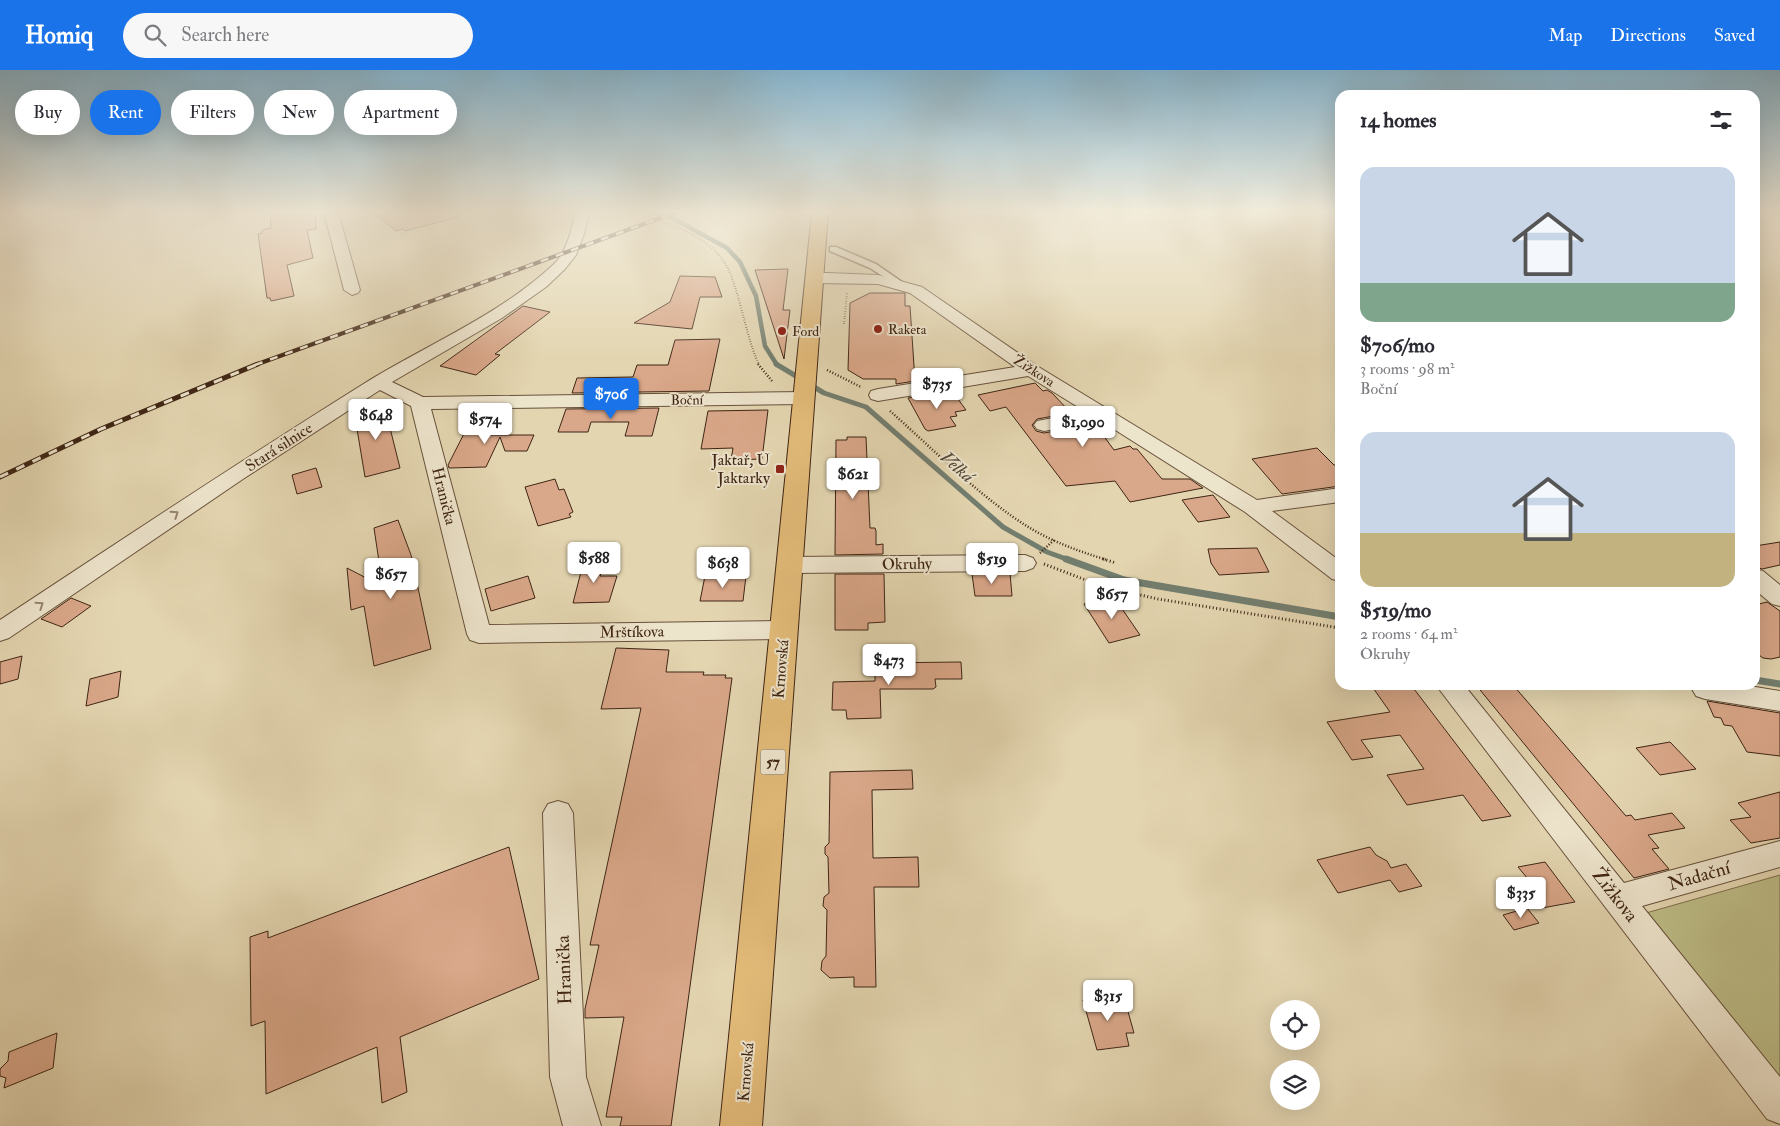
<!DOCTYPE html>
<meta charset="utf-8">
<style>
body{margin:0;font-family:"IM FELL Double Pica",serif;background:#f7f7f7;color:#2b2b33;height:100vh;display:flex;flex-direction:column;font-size:19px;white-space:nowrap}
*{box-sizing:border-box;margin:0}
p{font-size:16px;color:#7c7c81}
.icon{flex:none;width:28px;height:28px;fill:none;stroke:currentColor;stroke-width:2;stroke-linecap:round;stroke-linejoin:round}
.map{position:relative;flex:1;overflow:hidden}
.side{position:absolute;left:1335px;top:20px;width:425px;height:600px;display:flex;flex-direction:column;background:#fff;border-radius:15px;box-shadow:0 5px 20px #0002}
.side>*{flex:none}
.top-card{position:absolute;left:15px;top:20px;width:475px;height:45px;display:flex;gap:10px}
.controls{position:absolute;left:1270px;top:930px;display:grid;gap:10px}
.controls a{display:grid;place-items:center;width:50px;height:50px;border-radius:50%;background:#fff;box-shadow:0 5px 20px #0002;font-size:25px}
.price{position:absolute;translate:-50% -42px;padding:0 11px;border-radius:5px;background:#fff;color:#222;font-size:16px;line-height:32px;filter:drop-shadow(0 1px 2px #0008)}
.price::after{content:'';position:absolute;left:50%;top:30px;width:15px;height:11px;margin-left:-8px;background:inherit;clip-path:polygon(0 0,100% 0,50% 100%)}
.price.active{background:#1a73e8;color:#fff}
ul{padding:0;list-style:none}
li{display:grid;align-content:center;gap:10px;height:265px;padding:0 25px}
li span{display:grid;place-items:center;height:155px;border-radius:15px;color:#555}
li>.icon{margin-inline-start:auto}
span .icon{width:90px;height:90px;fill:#fffc;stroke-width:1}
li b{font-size:21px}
h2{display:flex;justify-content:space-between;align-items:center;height:60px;padding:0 25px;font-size:21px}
.tag{padding:0 18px;border-radius:22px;background:#fff;box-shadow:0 5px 20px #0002;font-size:18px;line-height:45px}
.tag.active{background:#1a73e8;color:#fff}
header{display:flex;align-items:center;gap:30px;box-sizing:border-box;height:70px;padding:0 25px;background:#1a73e8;color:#fff}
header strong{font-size:24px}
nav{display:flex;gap:28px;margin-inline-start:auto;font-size:18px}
.search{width:350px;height:45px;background:#f7f7f7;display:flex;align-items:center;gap:12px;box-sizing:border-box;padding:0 18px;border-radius:28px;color:#7c7c81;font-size:19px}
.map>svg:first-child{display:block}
.green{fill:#bcbb86;stroke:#7e704d}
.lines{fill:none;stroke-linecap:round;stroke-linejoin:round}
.stream-far2{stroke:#737e6f;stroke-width:4.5}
.stream-far1{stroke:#737e6f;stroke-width:5}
.stream{stroke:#737e6f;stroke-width:7}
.building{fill:#d9a789;stroke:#3f2514}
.lane-casing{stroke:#68513b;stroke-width:3}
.street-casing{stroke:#68513b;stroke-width:2}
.primary-casing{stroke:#3f2514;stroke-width:2}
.path-far2{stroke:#3f2514;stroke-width:2;stroke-dasharray:0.5 2;stroke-linecap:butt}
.path-far1{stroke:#3f2514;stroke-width:2.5;stroke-dasharray:1 2;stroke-linecap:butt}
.path{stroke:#3f2514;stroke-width:3;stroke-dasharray:1 2.5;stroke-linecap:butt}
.lane{fill:#ede4cc;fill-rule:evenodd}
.street{fill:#ede4cc;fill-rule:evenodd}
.primary{fill:#e2ba78;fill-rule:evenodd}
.rail-far1-casing{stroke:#3f2514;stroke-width:4}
.rail-casing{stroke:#3f2514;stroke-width:5}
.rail-far1{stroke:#ede4cc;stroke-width:2.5;stroke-dasharray:8;stroke-linecap:butt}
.rail{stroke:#ede4cc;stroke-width:3;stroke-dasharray:9;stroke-linecap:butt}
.oneway{stroke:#968470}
.poi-dot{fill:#8f2418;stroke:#ede4cc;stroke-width:2}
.labels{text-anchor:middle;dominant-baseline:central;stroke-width:4;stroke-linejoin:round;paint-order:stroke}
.far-poi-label{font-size:14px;fill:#3f2514;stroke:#ede4cc;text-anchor:start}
.far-street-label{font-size:14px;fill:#3f2514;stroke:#ede4cc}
.shield{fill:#ede4cc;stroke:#735e4b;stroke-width:1}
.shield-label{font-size:15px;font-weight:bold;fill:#3f2514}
.street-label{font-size:16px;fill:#3f2514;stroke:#ede4cc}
.poi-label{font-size:16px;fill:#3f2514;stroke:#ede4cc;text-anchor:end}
.water-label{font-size:18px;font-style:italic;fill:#544a3a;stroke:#ede4cc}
.near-street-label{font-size:19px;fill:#3f2514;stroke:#ede4cc}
</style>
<header>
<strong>Homiq</strong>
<div class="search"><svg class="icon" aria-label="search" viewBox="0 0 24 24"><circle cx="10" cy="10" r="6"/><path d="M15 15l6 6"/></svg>Search here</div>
<nav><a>Map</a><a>Directions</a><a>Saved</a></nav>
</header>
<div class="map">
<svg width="1780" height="1056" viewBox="0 0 1780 1056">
<rect width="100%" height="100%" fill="#e3d5b0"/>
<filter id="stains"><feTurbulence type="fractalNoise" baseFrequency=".004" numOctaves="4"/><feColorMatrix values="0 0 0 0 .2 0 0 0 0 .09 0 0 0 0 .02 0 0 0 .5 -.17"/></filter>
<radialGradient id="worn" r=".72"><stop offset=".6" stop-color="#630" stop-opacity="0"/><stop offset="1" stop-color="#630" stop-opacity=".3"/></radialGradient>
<path class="green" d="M1780,805V1009L1646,843Z"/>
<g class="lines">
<path class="stream-far2" d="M646,142L667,145L727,178L740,192L756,226L765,276L777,295"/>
<path class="stream-far1" d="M776,294L824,323L866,337L1003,457L1047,482L1069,490"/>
<path class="stream" d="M1066,489L1124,510L1340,547
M1755,610L1780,614"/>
</g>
<path class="building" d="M270,142H315L316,159L307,160L313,188L287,195L294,226L271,231L270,228H267L258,164L262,163V160L271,158Z
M373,142H457L458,147L405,161L403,159L396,161Z
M788,199L783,240H790L784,289L755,200Z
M680,206L715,207L722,227H700L692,259L634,253L670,232Z
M870,223H905V236H910L915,311L896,314V309H863L848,300L850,233Z
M523,236L550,242L495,284L500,285L476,305L440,296Z
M720,269L709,321L572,323L577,308L633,307L637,295H668L675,270Z
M1035,313L1043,321L1047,320L1052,323L1071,343L1037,349L1032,355L1036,361L1044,363L1095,354L1114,380L1130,376L1133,379H1137L1162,409H1190L1203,418L1130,432L1115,411L1066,416L1006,337L990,341L978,325Z
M952,321L966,340L955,342L957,346L950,347L956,356L928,361L925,359L908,328Z
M384,334L400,398L365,407L354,341Z
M659,338L652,366H625L629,352H591L588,362H558L566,339Z
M768,340L762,389L731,390L733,378L701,379L708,341Z
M497,351L491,365H534L527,381H505L500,367L486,397L449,398L448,395L470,352Z
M847,367H866L870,458H875L876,461V475L883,474V484L835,485L836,370H847Z
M1317,378L1334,395H1340V416L1282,424L1252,389Z
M316,398L322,417L297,424L292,405Z
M555,409L559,420L564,419L573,442L569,444L571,447L538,456L525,417Z
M1213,425L1230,447L1198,452L1182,430Z
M398,450L411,485L431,579L374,596L364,536L351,540L347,498L374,512L372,508L381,505L374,458Z
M1780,472V495L1762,499L1755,497V476Z
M1257,478L1269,502L1219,505L1211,493L1208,479Z
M605,489L600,506H617L609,532L573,533L584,490Z
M1010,503L1012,526H975L972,504Z
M835,504H884L885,552L868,553V560H835Z
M528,506L535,528L491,541L485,519Z
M705,506H746L743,531H700Z
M1114,527L1140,565L1109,573L1084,534Z
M71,528L91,536L62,557L41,549Z
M1767,532L1780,541V587L1771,589L1763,588L1755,582V535Z
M616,578L669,580L666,602H704L703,605H726L725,608H732L671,1056H620L622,1047H606L624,947L585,948V939L599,875H590L641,638L601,639Z
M22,586L18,609L0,614V592Z
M961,592L962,609H935L936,617L933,619H880L881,648L847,649L846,640H832L833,612L875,611V593Z
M121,601L118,627L86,636L90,609Z
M1371,615H1411L1511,746L1482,751L1463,725L1407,735L1387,705L1424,699L1400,665L1361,670L1373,687L1352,690L1327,652L1390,642Z
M1476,615H1513L1626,746L1631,745L1635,750L1672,743L1685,758L1648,765L1659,778L1652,779L1669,799L1634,808Z
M1707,631L1780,643V686L1747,682L1732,656L1724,655L1721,648L1714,647Z
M1670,672L1696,699L1660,705L1636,678Z
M912,700L913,719L872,720L873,788L918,787L919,817H874L876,917H854V907L830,908L821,900L822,891L826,886L827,840L823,836L824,827L829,823L828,787L825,784V777L829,773L830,702Z
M1780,722V768L1751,773L1730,750L1751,747L1738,733Z
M509,777L539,909L400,967L407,1022L382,1033L377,977L266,1024L265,951L251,956L250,867L268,861V868Z
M1370,777L1376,785L1387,791L1391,798L1406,794L1422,816L1399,822L1390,810L1338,823L1317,790Z
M1545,792L1575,832L1542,838L1522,811L1528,809L1518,797Z
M1527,838L1539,853L1514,860L1503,845Z
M1115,925L1119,938H1127L1134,963H1126L1129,976L1097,980L1083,930Z
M57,963L53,998L4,1018L6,1008L0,1006V999L8,991L9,982Z"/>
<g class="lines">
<g class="lane-casing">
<path id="lane" d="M830,177H836L876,194L902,212L895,214L870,198L830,181Z"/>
</g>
<g class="street-casing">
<path id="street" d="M324,142H338L360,220L358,223L352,225L344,220Z
M575,142H589L584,164L576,185L565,199L546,217L502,248L392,312L423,327L805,322L812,324L814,328L812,332L805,334L431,339L489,555L784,551L793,554L796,560L793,566L784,569L479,573L470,570L467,564L411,336L380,320L243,409L9,568L0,571V550C121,470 242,390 365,313C428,274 500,245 554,194C567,181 572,160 575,142Z
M827,203L878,205L922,217L1037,296L1257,430L1340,418V432L1272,441L1340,491V511L1332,509L1245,442L1101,351L1044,361L1037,359L1034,355L1037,351L1086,342L1028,306L878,331L871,329L869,325L871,321L878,319L1015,297L910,223L878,214L814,213L806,208L814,203Z
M1025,485L1033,488L1036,493L1033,498L1025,501L790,503L782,500L779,495L782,490L790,487Z
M1755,499L1763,501L1780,515V536L1772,534L1755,520Z
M1436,615H1464L1624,813L1780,771V797L1642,836L1780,1007V1054L1767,1049Z
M1694,615H1743L1780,621V641L1705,629L1696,626L1692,619Z
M558,731L568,734L573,743L586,1007L601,1056H563L550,1007L543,743L548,734Z"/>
</g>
<g class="primary-casing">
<path id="primary" d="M812,142H828L762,1056H720Z"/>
</g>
<path class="path-far2" d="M625,142C662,150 714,164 730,203C742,233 746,266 759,295
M844,254L847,223"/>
<path class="path-far1" d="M758,294L772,311
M827,300L861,317
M890,341C933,379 982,429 1030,458C1053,472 1081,482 1107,490
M1040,483L1054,470"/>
<path class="path" d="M1103,489L1116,493
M1044,494L1104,517L1158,529L1340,558"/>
<use href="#lane" class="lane"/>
<use href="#street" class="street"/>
<use href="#primary" class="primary"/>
<g class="rail-far1-casing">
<path id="rail-far1" d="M255,295L677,142"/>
</g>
<g class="rail-casing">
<path id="rail" d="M0,407L101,359L258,294"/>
</g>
<use href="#rail-far1" class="rail-far1"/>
<use href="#rail" class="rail"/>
</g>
<defs><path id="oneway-chevron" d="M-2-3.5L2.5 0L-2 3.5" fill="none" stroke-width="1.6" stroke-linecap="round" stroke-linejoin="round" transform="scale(1.25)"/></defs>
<g class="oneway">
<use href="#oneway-chevron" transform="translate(175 444) rotate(-34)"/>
<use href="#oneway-chevron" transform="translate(40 535) rotate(-34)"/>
</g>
<linearGradient id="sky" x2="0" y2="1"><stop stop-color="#87b6d0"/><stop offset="0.49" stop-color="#f2ecdb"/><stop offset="1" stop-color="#f2ecdb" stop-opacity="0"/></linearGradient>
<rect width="1780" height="289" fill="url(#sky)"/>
<g class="poi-dot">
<circle cx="878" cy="259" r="5"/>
<circle cx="782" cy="261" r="5"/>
<rect x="775" y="394" width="10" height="10" rx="2.5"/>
</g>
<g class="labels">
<g class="far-poi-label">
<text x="888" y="259">Raketa</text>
<text x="792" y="261">Ford</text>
</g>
<g class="far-street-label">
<text transform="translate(1034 301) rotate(33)">Žižkova</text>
<text transform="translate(687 330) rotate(-1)">Boční</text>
</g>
<rect class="shield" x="760.5" y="679.5" width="25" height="25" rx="4"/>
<g class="shield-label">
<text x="773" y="692">57</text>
</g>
<g class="street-label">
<text transform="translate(279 377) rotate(-33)">Stará silnice</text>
<text transform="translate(444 426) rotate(76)">Hranička</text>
<text transform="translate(907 494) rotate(-1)">Okruhy</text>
<text transform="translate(632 562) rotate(-1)">Mrštíkova</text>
<text transform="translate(781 599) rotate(-85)">Krnovská</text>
<text transform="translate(746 1002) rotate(-85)">Krnovská</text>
</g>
<g class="poi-label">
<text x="770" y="390">Jaktař, U<tspan x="770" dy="18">Jaktarky</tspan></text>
</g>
<g class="water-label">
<text transform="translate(957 397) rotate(41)">Velká</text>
</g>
<g class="near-street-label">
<text transform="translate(1699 806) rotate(-16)">Nadační</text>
<text transform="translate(1615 825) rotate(52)">Žižkova</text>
<text transform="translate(564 900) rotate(-92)">Hranička</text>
</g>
</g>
<rect width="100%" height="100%" filter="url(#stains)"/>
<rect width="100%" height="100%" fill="url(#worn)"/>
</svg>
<div class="controls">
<a><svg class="icon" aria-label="locate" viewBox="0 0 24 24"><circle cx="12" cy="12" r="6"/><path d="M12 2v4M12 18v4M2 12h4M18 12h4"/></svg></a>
<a><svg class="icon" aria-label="layers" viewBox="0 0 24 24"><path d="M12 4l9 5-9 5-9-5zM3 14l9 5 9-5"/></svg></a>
</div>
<b class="price" style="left:937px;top:340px">$735</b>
<b class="price active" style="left:611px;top:350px">$706</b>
<b class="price" style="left:376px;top:371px">$648</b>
<b class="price" style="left:485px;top:375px">$574</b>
<b class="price" style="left:1083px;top:378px">$1,090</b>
<b class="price" style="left:853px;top:430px">$621</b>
<b class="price" style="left:594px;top:514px">$588</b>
<b class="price" style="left:992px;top:515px">$519</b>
<b class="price" style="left:723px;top:519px">$638</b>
<b class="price" style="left:391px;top:530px">$657</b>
<b class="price" style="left:1112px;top:550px">$657</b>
<b class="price" style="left:889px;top:616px">$473</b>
<b class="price" style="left:1521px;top:849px">$335</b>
<b class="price" style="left:1108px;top:952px">$315</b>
<div class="top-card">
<a class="tag">Buy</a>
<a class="tag active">Rent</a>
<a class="tag">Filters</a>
<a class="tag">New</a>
<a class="tag">Apartment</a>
</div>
<section class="side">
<h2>14 homes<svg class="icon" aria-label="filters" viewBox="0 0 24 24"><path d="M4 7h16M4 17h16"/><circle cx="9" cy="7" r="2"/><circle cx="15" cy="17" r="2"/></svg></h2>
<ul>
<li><span style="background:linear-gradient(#c9d6e8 75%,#7fa58c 0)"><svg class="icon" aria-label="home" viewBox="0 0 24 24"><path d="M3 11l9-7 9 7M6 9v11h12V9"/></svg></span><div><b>$706/mo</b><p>3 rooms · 98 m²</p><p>Boční</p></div></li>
<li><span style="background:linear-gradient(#c9d6e8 65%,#c2b280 0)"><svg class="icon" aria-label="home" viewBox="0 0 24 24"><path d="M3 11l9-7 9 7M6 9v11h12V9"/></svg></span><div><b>$519/mo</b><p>2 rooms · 64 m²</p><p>Okruhy</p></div></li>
</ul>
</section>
</div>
